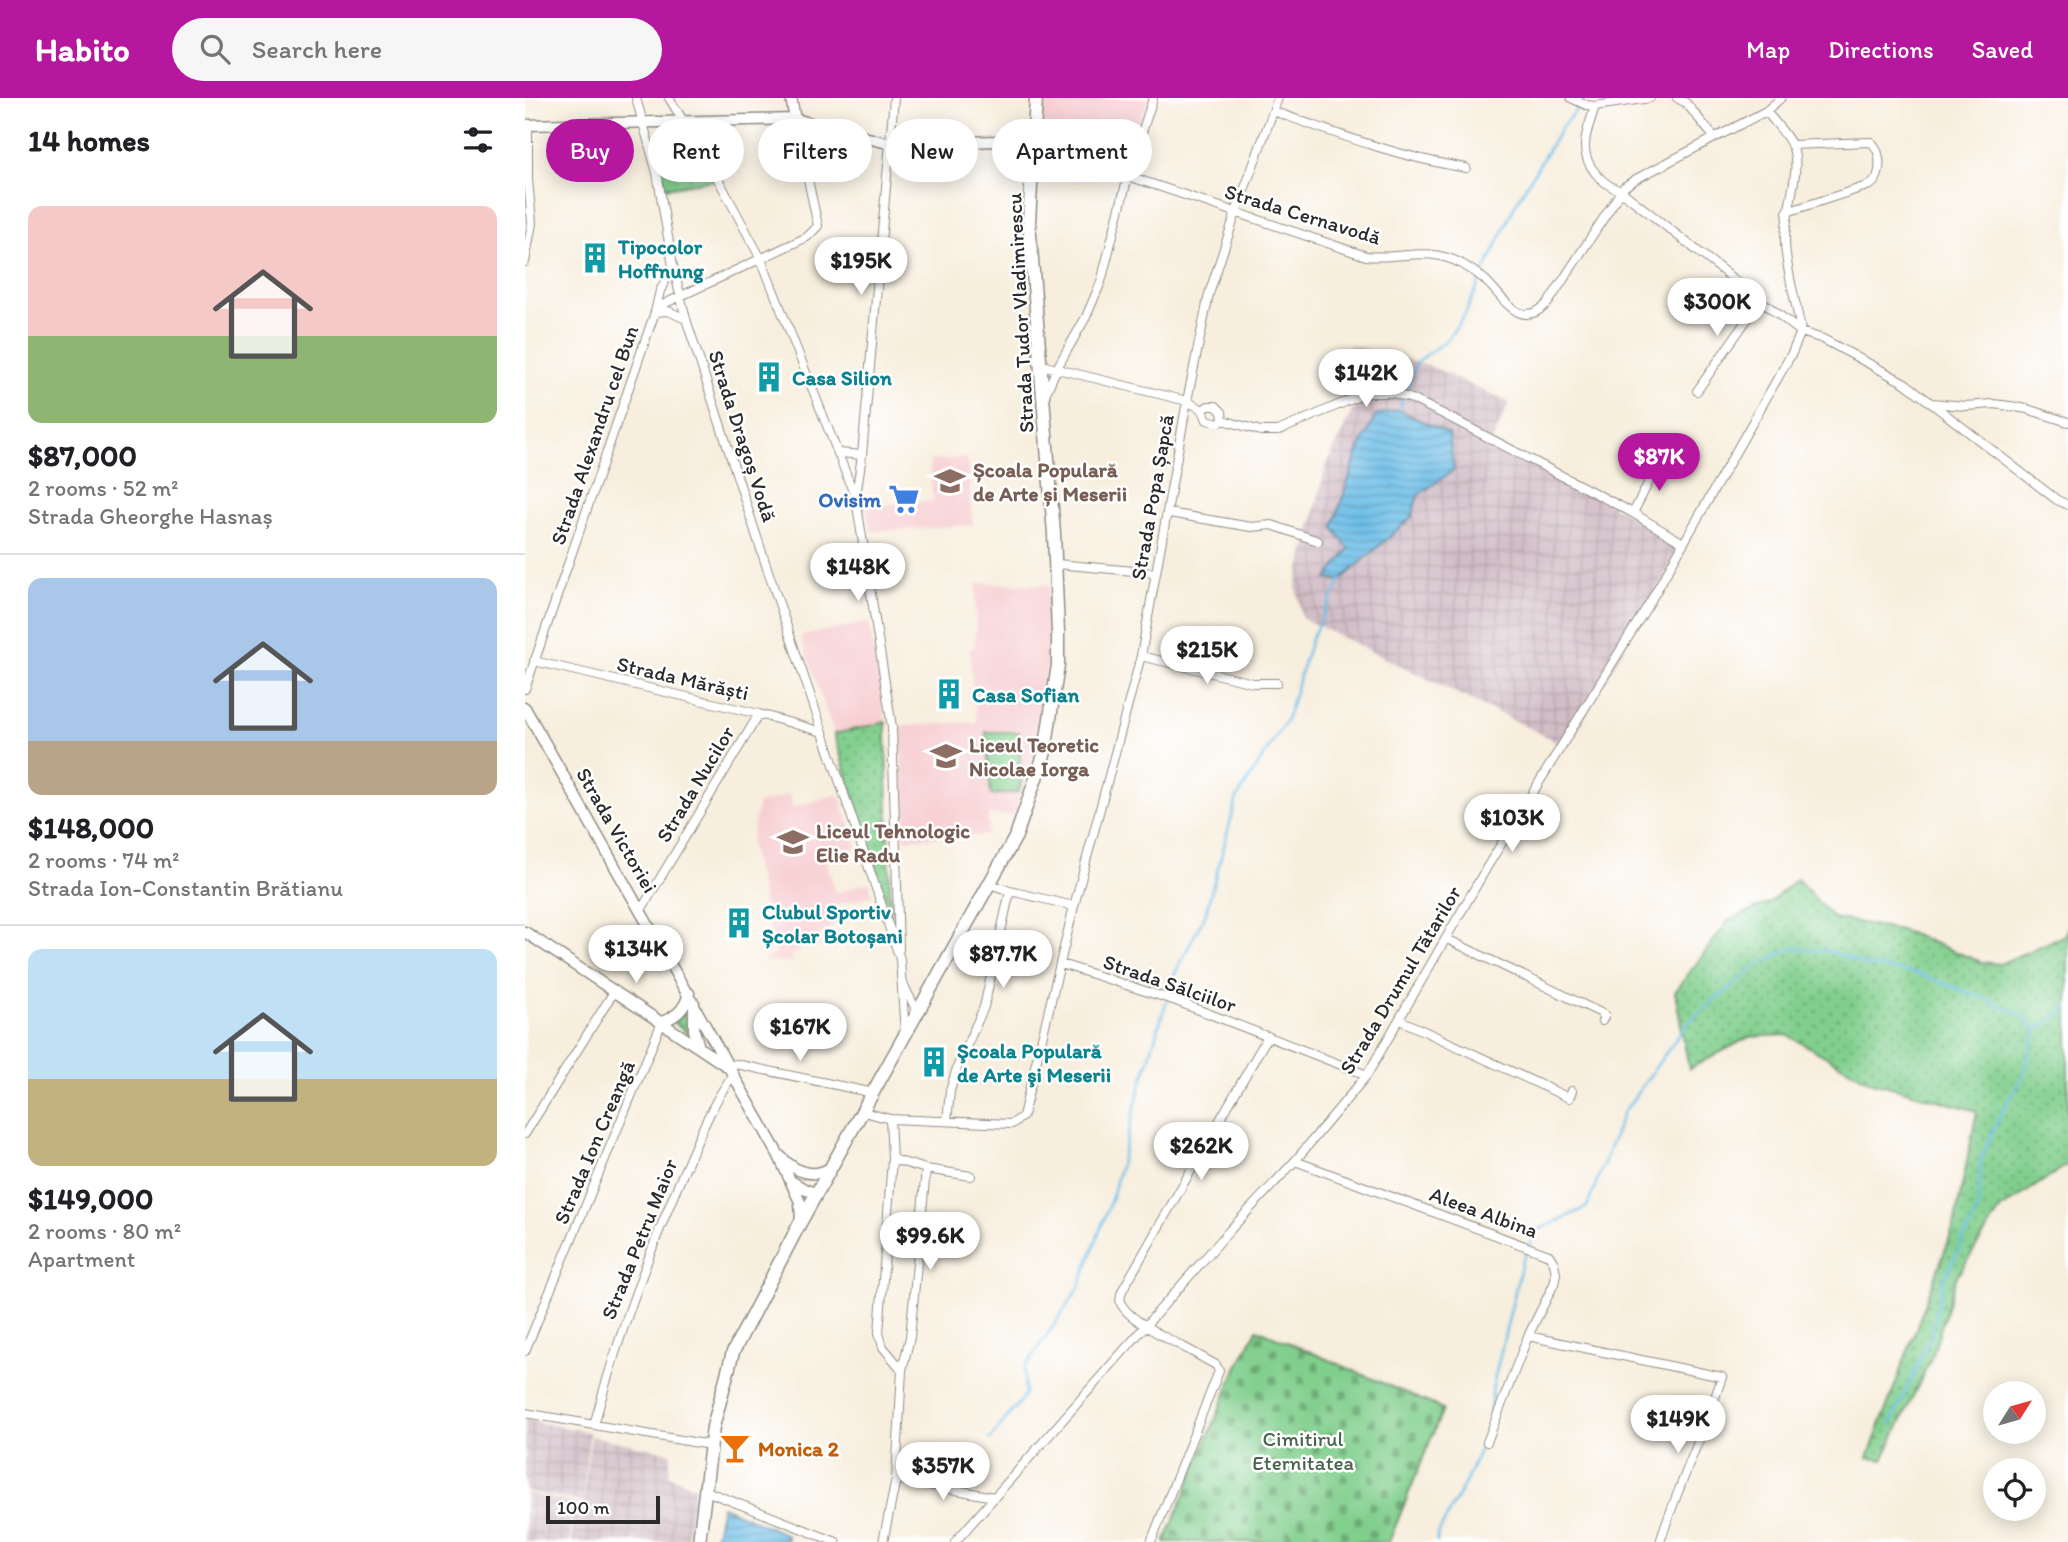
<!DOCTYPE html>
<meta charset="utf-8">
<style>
body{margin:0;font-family:Itim,sans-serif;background:#f6f6f6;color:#202124;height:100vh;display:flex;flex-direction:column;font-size:26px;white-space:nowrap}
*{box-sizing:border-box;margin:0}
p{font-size:23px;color:#757577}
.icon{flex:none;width:38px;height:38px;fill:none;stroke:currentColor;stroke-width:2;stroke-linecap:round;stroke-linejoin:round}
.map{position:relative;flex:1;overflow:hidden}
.panel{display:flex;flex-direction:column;background:#fff;width:525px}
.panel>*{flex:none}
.hud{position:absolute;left:21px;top:21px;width:665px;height:63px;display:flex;gap:14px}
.needle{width:46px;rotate:53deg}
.controls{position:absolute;left:1458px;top:1283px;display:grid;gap:14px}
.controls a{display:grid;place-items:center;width:63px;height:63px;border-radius:50%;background:#fff;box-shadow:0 4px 18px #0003;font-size:35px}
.scale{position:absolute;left:21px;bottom:18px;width:114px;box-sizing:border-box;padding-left:7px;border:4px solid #2b2b2b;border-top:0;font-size:19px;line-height:24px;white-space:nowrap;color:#2b2b2b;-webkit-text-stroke:5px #fff;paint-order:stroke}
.price{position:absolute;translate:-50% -60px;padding:0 16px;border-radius:24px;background:#fff;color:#222;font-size:23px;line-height:46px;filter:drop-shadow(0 2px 4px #0008)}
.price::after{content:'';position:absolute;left:50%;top:42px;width:21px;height:16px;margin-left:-10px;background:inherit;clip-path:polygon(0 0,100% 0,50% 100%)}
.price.on{background:#b5179e;color:#fff}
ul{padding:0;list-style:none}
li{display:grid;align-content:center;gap:14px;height:371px;padding:0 28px}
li+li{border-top:2px solid #e0e0e0}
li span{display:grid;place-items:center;height:217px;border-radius:14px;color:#555}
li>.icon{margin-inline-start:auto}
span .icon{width:126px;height:126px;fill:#fffc;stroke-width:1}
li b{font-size:30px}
h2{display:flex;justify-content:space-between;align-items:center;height:84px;padding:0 28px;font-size:30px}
.pill{padding:0 24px;border-radius:32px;background:#fff;box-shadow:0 4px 18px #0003;font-size:24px;line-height:63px}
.pill.on{background:#b5179e;color:#fff}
header{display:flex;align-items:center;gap:42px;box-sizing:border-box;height:98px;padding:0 35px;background:#b5179e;color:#fff}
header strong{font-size:33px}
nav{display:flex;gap:38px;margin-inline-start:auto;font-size:24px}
.search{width:490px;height:63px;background:#f6f6f6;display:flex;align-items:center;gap:18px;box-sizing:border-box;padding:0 24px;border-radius:38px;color:#757577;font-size:26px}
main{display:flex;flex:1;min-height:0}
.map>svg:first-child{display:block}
.built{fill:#f7cfd2}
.industrial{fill:url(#industrial-grid)}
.green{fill:url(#green-dots);stroke:#567d5c;stroke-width:2}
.cemetery{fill:url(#cemetery-stones);stroke:#567d5c;stroke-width:2}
.pitch{fill:#81cf8d;stroke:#567d5c;stroke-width:2}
.water{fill:url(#water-rules);stroke:#4c748a;stroke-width:2}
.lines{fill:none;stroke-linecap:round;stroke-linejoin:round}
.stream{stroke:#6cbee8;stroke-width:2.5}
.street-casing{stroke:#918c84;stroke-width:10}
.secondary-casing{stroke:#918c84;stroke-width:13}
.primary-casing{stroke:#918c84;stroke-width:15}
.street{stroke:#fff;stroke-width:8}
.secondary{stroke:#fff;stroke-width:10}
.primary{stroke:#fff;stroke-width:12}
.labels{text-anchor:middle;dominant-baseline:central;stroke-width:5;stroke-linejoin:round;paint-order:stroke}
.street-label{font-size:21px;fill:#2b2b2b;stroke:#fff}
.culture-label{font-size:21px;font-weight:bold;fill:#0d838f;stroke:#fff;text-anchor:start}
.education-label{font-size:21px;font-weight:bold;fill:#785e54;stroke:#fff;text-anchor:start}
.shop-label{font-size:21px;font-weight:bold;fill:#366cbe;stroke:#fff;text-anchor:end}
.park-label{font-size:21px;fill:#49644d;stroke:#fff}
.food-label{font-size:21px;font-weight:bold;fill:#c56008;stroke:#fff;text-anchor:start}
</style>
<header>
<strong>Habito</strong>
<div class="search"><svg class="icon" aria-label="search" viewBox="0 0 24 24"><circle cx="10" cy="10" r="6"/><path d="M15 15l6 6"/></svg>Search here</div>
<nav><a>Map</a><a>Directions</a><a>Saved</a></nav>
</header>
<main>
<section class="panel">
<h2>14 homes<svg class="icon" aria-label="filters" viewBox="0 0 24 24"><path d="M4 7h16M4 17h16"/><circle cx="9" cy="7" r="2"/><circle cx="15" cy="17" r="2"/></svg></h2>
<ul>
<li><span style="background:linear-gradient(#f6c9c9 60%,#8fb573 0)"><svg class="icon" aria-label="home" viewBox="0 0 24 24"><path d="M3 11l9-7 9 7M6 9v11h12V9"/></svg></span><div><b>$87,000</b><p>2 rooms · 52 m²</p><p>Strada Gheorghe Hasnaș</p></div></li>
<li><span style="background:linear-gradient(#a9c7e8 75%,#b9a48a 0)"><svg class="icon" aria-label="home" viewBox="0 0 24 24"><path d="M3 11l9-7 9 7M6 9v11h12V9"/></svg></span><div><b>$148,000</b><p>2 rooms · 74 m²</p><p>Strada Ion-Constantin Brătianu</p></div></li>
<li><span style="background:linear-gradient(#bfe0f5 60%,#c2b280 0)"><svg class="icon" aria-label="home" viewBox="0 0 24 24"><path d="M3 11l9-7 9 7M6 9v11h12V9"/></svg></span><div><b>$149,000</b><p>2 rooms · 80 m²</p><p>Apartment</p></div></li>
</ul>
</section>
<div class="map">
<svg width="1543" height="1444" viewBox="0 0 1543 1444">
<defs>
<pattern id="industrial-grid" width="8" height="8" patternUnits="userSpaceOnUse" patternTransform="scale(1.75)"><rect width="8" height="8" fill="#d2bdc6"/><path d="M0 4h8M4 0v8" fill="none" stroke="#b4a3aa"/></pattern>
<pattern id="green-dots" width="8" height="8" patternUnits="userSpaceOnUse" patternTransform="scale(1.75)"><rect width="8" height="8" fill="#81cf8d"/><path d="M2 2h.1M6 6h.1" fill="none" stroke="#6aa873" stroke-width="1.8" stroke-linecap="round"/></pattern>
<pattern id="cemetery-stones" width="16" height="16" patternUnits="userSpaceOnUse" patternTransform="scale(1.75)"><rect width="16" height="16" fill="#81cf8d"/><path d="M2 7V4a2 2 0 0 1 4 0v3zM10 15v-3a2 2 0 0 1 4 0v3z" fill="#6aa873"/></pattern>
<pattern id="water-rules" width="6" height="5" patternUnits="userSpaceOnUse" patternTransform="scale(1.75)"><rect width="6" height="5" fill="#6cbee8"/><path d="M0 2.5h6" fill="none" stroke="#599bbc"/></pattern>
</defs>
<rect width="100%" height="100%" fill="#fff"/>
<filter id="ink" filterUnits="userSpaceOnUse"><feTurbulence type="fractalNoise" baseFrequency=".0143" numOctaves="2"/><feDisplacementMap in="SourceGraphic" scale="14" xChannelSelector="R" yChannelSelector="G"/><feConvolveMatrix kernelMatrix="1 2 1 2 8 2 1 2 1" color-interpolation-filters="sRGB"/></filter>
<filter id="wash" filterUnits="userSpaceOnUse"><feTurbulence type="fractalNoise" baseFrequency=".00686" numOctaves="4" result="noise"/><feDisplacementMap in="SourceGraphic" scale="28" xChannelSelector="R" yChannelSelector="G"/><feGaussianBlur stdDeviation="1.57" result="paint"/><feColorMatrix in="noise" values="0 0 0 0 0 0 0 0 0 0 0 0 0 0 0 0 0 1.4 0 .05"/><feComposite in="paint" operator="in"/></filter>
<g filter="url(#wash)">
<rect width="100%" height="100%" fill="#f7eedd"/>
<path class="built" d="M516,0H624L615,23L606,29L518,33Z
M442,359L448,427L346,434L341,408L408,403L404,363Z
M451,485L524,487L526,518L520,622L490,717H463V737L380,741L375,628L452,624L444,551L450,548Z
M344,524L361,624L309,636L275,538Z
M314,696L333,751L299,750L310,795L344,784L348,797L311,807L313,819L306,830L300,832L297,837L275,842L274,853L267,856L268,864L239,863L250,856L225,745L233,706L264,697L268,709Z"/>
<path class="industrial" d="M824,247L905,268L984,305L967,344L1158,445L1043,649L777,520L771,488L801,368L834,299Z
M0,1322L64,1334L58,1404L66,1338L146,1355L144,1376L149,1380L170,1388L161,1444H48L47,1420L50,1407H56L58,1404L0,1393Z
M0,1395L48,1405L45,1424L46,1444H0Z"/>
<path class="green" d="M164,41L189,82L140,90L137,69L157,63L163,53Z
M361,624V641L366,817L309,636Z
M1272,781L1308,820L1376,832L1456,864L1475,866L1540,837L1543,829V1066L1475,1112L1431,1180L1408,1256L1358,1362L1343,1360L1429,1128L1452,1013L1345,983L1262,937L1224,939L1164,971L1150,894L1204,822L1244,805Z
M162,913L165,922L166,938L148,924Z"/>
<path class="cemetery" d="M732,1231L918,1311L864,1444H640L709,1276Z"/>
<path class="pitch" d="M461,634H494L496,686L493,694L466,697Z"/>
<path class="water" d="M874,312L924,336L929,372L893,397L887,419L816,482L802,481L824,451L808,429L832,356L851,317Z
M197,1408L262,1437L261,1444H189Z"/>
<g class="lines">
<path class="stream" d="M880,296L892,264L923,241L940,216L991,105L1038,27L1063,0
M874,312L878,302
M1366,1325L1406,1238L1419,1181L1453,1111L1456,1061L1476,1015L1497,980L1510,935
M465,1341L500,1297L499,1271L554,1190L588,1096L613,997L650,875L680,817L712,700L761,623L786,541L816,482
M912,1444V1438L942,1381L963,1331L968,1287L997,1164L1011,1133L1062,1109L1098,1015L1163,924L1233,867L1266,850L1306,853L1340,867L1390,875L1456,899L1499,918L1511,933L1543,909"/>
</g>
</g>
<g filter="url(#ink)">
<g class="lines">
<g class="street-casing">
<path id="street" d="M111,0L132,75L148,168L161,221L242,470L375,861L380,936
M144,0L184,64L236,161L331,401L367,629L374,851
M1046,0L1061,7L1070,8L1125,0
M1152,0L1161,5L1189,39
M1070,8C1067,20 1060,34 1060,47C1059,68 1078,87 1096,93L1276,234
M748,13C812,36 874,59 941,70
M1241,13C1249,24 1261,35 1267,48C1278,72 1259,115 1260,144C1261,175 1272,204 1276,234
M508,42L616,35
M603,78L841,158C877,162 901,147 937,166C944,170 953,176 959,181C979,199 994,234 1023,205L1099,89L1111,81L1241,13L1256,0
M1262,114L1345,87C1358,80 1357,53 1346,44L1266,47
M0,164L7,125L3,82V27
M148,168L135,193L130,214L143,213L161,221
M516,267L662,303L678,312L683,308H691L697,314L698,322L736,333H753L841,295H868L887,301L920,317L1108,415L1158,445
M1172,293L1235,203
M520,297L532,270L561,219L576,184L603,78L628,0
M1407,305L1440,308L1468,306L1485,308L1502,311L1543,324
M678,312L682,322L694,325L698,322
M314,355L337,357
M331,398L337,357L369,0
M644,415L726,429L747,427L793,443
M1108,415L1135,362
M532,466L631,475
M616,558L728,585H752
M9,563L234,616L298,634
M0,591L130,214L141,205L282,139L293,128L270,21
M485,793L549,808
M116,812L234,616
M922,841L1080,917L1077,923
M536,866L651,903L842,977
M378,886L393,915
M875,922L1044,1000L1047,993
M203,968L211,966L349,995
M339,1014L365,1021L487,1026L498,1018L549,808L616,558L662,303L684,196L711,114L753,0
M422,1023L425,993L433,967L459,909L485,793L465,786
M0,1036L90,892
M367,1061L401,1071L446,1078
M770,1063L1024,1157L1029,1165L1031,1176L1029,1186L1003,1238L962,1344
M1003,1238L1197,1279C1179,1335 1153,1388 1135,1444
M0,1253L137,924
M377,1272L385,1239L401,1071
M0,1315L185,1347
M69,1327C93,1237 123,1156 160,1071C175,1038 187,1004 209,976
M371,1381L469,1399
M181,1393L311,1444
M358,1444L371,1381L377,1272L358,1249L354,1235L367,1061L365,1021
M430,1444L705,1132L770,1063L842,977L962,769L1125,504L1267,255L1276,234L1298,241L1380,285L1532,402L1543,407
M626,1444L694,1273L691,1267L680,1261C661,1249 610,1227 598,1209C594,1204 595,1199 597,1193L743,938"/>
</g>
<g class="secondary-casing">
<path id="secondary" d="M266,0L270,21
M0,27L270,21L366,46L508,42
M0,610L253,1056L275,1104L276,1123
M0,834L200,967
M169,905V932L174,949
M137,924C152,918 160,911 164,895
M255,1058C270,1074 289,1082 308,1068
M266,1083L281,1092L292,1095"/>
</g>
<g class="primary-casing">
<path id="primary" d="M174,1444L188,1329L208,1254L275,1125L491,738L520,654L533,567V534L529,436L504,124L511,0"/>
</g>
<use href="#street" class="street"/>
<use href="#secondary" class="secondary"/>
<use href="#primary" class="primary"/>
</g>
</g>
<defs>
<g id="building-bare" transform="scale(2.415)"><path d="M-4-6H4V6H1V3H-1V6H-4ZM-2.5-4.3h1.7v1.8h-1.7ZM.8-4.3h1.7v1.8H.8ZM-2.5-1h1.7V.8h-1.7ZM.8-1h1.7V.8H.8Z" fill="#0f9aa8" stroke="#fff" stroke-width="2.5" paint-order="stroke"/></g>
<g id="school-bare" transform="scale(2.415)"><path d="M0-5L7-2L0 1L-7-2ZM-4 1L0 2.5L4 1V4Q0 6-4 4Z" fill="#8d6e63" stroke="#fff" stroke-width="2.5" paint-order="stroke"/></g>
<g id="supermarket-bare" transform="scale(2.415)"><path d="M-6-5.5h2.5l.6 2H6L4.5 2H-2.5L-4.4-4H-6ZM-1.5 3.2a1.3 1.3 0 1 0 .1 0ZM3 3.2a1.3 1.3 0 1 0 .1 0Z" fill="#3f7fe0" stroke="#fff" stroke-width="2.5" paint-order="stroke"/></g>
<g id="university-bare" transform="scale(2.415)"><path d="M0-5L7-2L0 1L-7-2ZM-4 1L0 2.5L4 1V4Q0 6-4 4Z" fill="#8d6e63" stroke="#fff" stroke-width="2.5" paint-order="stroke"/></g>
<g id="bar-bare" transform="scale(2.415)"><path d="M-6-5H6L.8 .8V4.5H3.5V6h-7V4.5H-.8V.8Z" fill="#e8710a" stroke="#fff" stroke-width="2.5" paint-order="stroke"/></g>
</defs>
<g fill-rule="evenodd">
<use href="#building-bare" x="70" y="160"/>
<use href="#building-bare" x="244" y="279"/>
<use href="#school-bare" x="425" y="383"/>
<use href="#supermarket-bare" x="379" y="401"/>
<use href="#building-bare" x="424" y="596"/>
<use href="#university-bare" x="421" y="658"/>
<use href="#university-bare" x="268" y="744"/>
<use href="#building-bare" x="214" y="825"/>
<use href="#building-bare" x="409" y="964"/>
<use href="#bar-bare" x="210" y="1350"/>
</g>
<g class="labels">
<g class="street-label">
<text transform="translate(778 116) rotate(17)">Strada Cernavodă</text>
<text transform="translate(495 215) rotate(-93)">Strada Tudor Vladimirescu</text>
<text transform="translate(69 337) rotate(-71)">Strada Alexandru cel Bun</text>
<text transform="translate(218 338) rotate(72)">Strada Dragoș Vodă</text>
<text transform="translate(627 399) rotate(-80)">Strada Popa Șapcă</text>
<text transform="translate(158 580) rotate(13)">Strada Mărăști</text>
<text transform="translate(170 686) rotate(-59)">Strada Nucilor</text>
<text transform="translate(92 732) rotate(60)">Strada Victoriei</text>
<text transform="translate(875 882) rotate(-59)">Strada Drumul Tătarilor</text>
<text transform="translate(645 885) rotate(19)">Strada Sălciilor</text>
<text transform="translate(69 1044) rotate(-67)">Strada Ion Creangă</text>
<text transform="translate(959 1114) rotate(20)">Aleea Albina</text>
<text transform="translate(114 1141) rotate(-68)">Strada Petru Maior</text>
</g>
<g class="culture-label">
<text x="93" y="148">Tipocolor<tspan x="93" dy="24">Hoffnung</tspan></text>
<text x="267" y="279">Casa Silion</text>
<text x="447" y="596">Casa Sofian</text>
<text x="237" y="813">Clubul Sportiv<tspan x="237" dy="24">Școlar Botoșani</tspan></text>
<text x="432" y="952">Şcoala Populară<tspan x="432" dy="24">de Arte şi Meserii</tspan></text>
</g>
<g class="education-label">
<text x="448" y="371">Școala Populară<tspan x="448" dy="24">de Arte și Meserii</tspan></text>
<text x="444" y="646">Liceul Teoretic<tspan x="444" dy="24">Nicolae Iorga</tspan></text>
<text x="291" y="732">Liceul Tehnologic<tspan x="291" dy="24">Elie Radu</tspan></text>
</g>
<g class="shop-label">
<text x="356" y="401">Ovisim</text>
</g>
<g class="park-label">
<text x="778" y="1340">Cimitirul<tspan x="778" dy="24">Eternitatea</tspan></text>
</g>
<g class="food-label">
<text x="233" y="1350">Monica 2</text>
</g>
</g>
</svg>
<div class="controls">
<a><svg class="needle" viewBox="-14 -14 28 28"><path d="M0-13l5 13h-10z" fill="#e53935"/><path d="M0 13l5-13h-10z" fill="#757577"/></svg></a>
<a><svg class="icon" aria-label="locate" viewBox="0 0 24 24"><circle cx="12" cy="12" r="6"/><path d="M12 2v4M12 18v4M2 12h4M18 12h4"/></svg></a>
</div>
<div class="scale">100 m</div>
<b class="price" style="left:336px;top:199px">$195K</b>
<b class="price" style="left:1192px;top:240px">$300K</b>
<b class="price" style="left:841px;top:311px">$142K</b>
<b class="price on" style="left:1134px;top:395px">$87K</b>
<b class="price" style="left:333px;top:505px">$148K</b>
<b class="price" style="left:682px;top:588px">$215K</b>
<b class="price" style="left:987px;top:756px">$103K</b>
<b class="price" style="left:111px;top:887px">$134K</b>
<b class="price" style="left:478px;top:892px">$87.7K</b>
<b class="price" style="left:275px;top:965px">$167K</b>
<b class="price" style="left:676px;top:1084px">$262K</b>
<b class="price" style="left:405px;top:1174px">$99.6K</b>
<b class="price" style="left:1153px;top:1357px">$149K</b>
<b class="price" style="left:418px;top:1404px">$357K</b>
<div class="hud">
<a class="pill on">Buy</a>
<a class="pill">Rent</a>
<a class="pill">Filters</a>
<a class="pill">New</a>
<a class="pill">Apartment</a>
</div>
</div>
</main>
